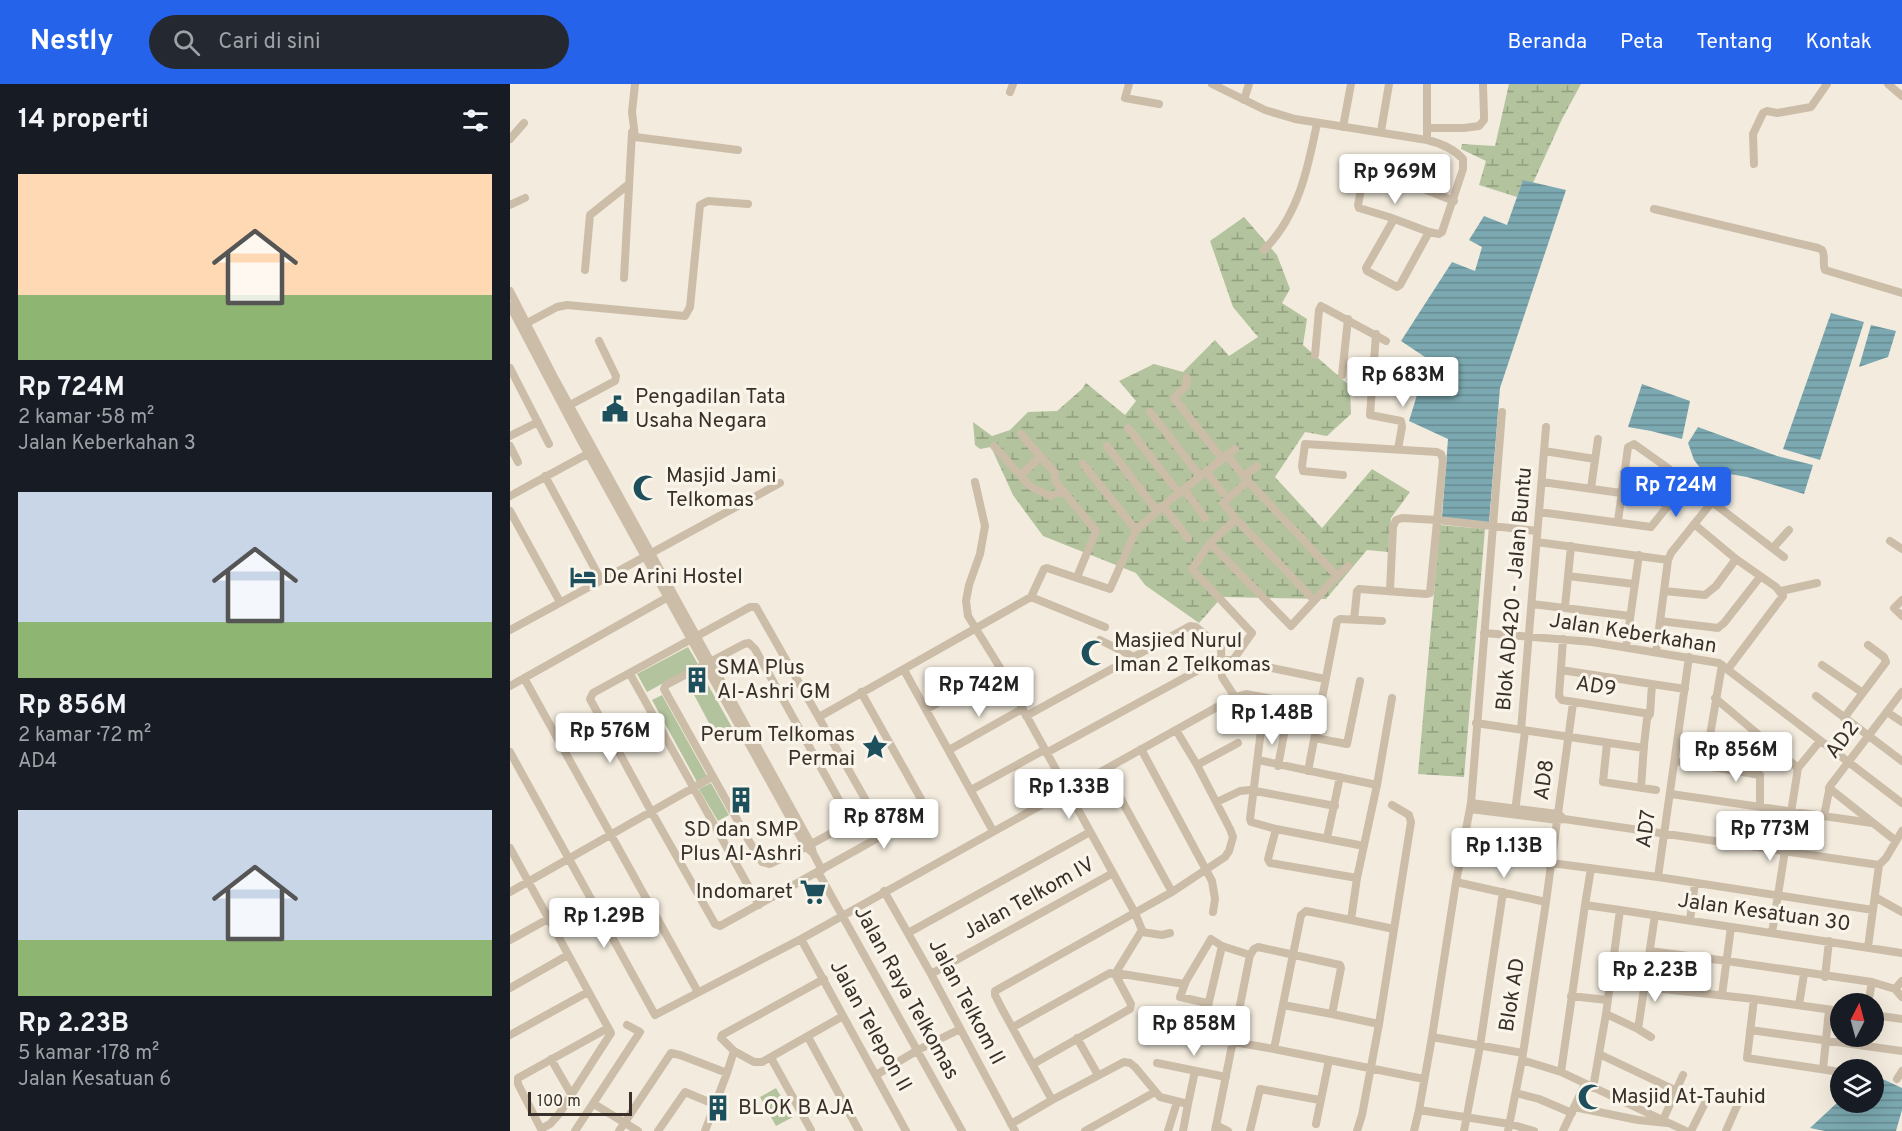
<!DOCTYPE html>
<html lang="id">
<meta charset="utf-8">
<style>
body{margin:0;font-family:Overpass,sans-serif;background:#242831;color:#f1f3f6;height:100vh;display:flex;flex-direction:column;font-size:22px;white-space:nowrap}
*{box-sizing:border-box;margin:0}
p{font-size:20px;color:#9ea1a6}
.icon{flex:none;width:33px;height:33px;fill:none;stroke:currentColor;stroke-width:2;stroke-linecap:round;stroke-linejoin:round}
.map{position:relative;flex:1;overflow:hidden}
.panel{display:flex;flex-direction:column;background:#171b24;width:510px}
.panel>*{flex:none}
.needle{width:39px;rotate:6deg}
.controls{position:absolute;left:1320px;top:909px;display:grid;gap:12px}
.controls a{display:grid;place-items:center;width:54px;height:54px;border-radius:50%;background:#171b24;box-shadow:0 6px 24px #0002;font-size:30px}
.scale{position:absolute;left:18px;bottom:15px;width:104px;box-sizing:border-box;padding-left:6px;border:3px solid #393029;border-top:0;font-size:16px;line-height:21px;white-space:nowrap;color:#393029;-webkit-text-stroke:4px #faf5eb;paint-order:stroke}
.price{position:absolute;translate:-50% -51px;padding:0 14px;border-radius:6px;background:#fff;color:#222;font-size:20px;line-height:39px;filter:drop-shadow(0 2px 3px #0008)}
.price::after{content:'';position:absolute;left:50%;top:36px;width:18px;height:14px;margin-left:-9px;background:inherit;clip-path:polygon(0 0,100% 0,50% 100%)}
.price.active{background:#2563eb;color:#fff}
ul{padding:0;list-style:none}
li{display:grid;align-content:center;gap:12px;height:318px;padding:0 18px}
li span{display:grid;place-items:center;height:186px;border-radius:0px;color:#555}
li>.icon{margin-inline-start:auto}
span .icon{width:108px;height:108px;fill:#fffc;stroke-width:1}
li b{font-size:26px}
h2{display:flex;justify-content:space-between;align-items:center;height:72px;padding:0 18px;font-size:26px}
header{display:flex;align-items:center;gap:36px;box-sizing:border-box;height:84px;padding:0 30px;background:#2563eb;color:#fff}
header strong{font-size:28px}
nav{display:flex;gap:33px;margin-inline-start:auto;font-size:21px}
.search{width:420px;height:54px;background:#242831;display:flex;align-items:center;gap:15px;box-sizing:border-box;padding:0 21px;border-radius:33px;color:#9ea1a6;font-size:22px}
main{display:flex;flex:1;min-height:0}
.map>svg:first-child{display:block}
.green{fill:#b2c39d}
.wetland{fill:url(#wetland-marsh)}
.water{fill:url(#water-rules)}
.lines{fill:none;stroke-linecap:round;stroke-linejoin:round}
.street{stroke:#ccbda9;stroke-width:8}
.labels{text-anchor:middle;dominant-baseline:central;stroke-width:6;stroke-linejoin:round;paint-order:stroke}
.poi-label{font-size:21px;fill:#393029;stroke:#faf5eb;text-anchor:start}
.street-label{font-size:21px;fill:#393029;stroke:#faf5eb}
</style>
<header>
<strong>Nestly</strong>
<div class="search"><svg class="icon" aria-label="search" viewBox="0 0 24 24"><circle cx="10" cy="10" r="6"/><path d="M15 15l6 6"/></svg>Cari di sini</div>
<nav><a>Beranda</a><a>Peta</a><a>Tentang</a><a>Kontak</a></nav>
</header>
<main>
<section class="panel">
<h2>14 properti<svg class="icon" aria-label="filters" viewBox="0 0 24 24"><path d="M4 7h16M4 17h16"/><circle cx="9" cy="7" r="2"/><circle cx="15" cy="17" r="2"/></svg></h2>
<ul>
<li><span style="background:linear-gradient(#ffd9b3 65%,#8fb573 0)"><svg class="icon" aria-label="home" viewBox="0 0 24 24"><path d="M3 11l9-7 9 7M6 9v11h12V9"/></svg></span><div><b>Rp 724M</b><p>2 kamar · 58 m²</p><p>Jalan Keberkahan 3</p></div></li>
<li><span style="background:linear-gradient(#c9d6e8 70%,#8fb573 0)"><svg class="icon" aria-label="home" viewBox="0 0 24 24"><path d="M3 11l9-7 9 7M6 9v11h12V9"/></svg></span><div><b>Rp 856M</b><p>2 kamar · 72 m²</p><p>AD4</p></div></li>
<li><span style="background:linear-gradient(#c9d6e8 70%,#8fb573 0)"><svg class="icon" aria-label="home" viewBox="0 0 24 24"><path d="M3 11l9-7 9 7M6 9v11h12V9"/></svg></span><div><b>Rp 2.23B</b><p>5 kamar · 178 m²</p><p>Jalan Kesatuan 6</p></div></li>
</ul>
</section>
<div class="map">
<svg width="1392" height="1047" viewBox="0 0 1392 1047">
<defs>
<pattern id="wetland-marsh" width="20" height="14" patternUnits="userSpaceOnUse" patternTransform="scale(1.5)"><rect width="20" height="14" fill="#b2c39d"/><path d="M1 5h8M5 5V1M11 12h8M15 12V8" fill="none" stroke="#929f80"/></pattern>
<pattern id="water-rules" width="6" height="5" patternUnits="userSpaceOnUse" patternTransform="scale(1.5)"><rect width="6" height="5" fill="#7ca9b1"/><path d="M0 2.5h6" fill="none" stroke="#678a90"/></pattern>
</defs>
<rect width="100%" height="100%" fill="#f3ecde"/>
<path class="green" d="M178,563L188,580L137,608L127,590Z
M197,599L223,645L207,654L182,607Z
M152,611L197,692L187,698L142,616Z
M201,699L219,731L208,737L189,705Z
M266,1004L283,1033L266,1042L250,1013Z"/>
<path class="wetland" d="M999,0H1071L1052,35L1023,99L1013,96L1007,113L969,101L976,77L951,65L952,60L985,62Z
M734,133L767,171L780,205L772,219L797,235L793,261L840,302L841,330L817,352L795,348L765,393L812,444L862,385L900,408L881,434L878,468L857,466L816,515L712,513L689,539L635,501L626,489L533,452L503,411L481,363L470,365L465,361L463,338L482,352L500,346L518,328L547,327L572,305L576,299L615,331L626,317L609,297L644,280L673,288L705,256L719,272L748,253L723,223L700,157Z
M930,441L975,445L954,693L908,690Z"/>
<path class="water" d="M1013,96L1056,106L990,304L979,439L932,433L938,355L899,337L918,275L891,257L942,178L965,187L972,163L959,156L974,132L997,141Z
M1321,229L1354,238L1310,376L1273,365Z
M1361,241L1386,247L1378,273L1349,283Z
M1132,300L1180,317L1172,355L1141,347L1118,343Z
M1188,343L1267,372L1303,381L1294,410L1237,393L1191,385L1184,376L1178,359Z
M1364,991L1392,1004V1026L1386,1047H1315L1300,1044L1330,1016V1018H1364Z"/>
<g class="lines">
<path class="street" d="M125,0L122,28L125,53L228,66
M619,0L615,14L649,20
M702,0L755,26L785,35L917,56C930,59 943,64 953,75V85L932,148L929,150L919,148L890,201L887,203L857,187L856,184L884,135
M1378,0L1392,12
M500,8L503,0
M734,16L739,0
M833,43L841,0
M918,44H954L969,42L974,36V32L973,0
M871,47L879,0
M0,55L14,39
M917,56V0
M1244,80L1243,50L1253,29L1257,27L1267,29L1301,23L1317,0
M886,94L944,117
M853,95L848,121L849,124L879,133L919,148
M0,121L15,114
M1144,125L1308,164L1312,166C1316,172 1312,179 1315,186L1392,209
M754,166C788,132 798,85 807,39
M75,186L80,131L119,100
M114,194L122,48
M0,207L45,295L301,760L303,769
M0,222L71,357L296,763L303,769L312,786
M17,239L47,223L57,221L175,232L180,223L190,121L198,117L238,120
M866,250L860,331L891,337L892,343L888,365
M805,271L809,226L811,222L876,257
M0,284L39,360
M832,291L838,235
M677,294L676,302L664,314L712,375
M60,321L105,297L106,292L89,257
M640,328L690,392
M618,344L669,409
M511,350L545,389V397L586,447L567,493
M0,352L28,338
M0,362L8,378
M484,362L520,402L540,412L554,407
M597,362L647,427
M1034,367L1085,375
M717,371L736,395
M573,380L626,446
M747,382L738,389L736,395L827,492L781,542L700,459L726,435L804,516
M696,387L713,409
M1114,388L1158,423
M511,391L530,373
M833,391L793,387L792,382L795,360L927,368L931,370L933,376L920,509L916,510L849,505L847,507L844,536
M35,392L91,496
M465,398L475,442L470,470L459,501L456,517L458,532L489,582L625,829L632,846L605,890L621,920L620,925L523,980
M1032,398L1111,409
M1081,404L1088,355
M674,405L695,434
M0,412L81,368
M653,422L678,454
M0,427L50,518
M1029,428L1141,443L1177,398
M726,435L713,419L738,397
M1108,437L1118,363L1124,360L1155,382L1274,473
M1380,457L1392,465
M1027,458L1158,476
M700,459L682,485L742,549L723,576
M1263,464L1279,446
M827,492L838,482
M1058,492L1124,500
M880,506L883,443L886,436L892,434L927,436L1027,447
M1154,507L1195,511L1206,502L1226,475L1184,440
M1271,507L1307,499
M521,513L595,543
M1392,516L1384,524L1392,532
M1022,520L1120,532
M1055,523L1061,462
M1150,537L1208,544L1214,539L1250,493
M0,546L270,399
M974,549L1082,558L1209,579L1392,719
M1053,555L1049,612L1052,616L1140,630
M590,556L622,572
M239,559L245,565L340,736L338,740L296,763L260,780L252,778L239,757L154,605L156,601L234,560Z
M1116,563L1129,471
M1146,568L1158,476L1161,469L1202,418
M1312,581L1353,609
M1218,585L1273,512L1266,503L1226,475
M394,586L483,747
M1051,586L1142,600
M120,590L249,821
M14,594L188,908
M0,602L160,512
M351,608L416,724V730L375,750L210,842L205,840L141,727L80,615L83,609L240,523H246L375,750
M1306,612L1392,677
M755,614L740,735L741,738L766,745L854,762
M1205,614L1288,684L1262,849
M417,625L490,584
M1377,628L1392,638
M516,632L680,542L686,543L711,564L712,593L725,613
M309,633L521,513L534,485L537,484L600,505L626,446L659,417L725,365
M1334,634L1376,578L1374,573L1358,561
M966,639L1134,664
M1011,646L1036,343
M1199,653L1250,691
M805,654L837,660L850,597
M1097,659L1093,698L1146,706
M631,665L702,797L705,815L703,828
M439,666L512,625
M0,668L145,931L291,855L725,613L736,610L810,624
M536,669L707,576H723L815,595
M748,676L867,701
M1166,677L1250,691V723
M687,681L728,659
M1195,681L1212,581
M768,682L780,619
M1288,684L1310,657
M595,686L662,808
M798,687L827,537L830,535L872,537
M1131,704L1134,661L1137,635L1140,630L1142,600L1175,605
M1319,704L1386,757
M461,706L534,666
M1161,710L1362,739
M707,718L730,707L740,706L825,722
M961,719L1048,730L1051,732
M960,725L1047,736L1054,735L1369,781
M1005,728L1015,647
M1314,732L1320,702L1392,608
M817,754L830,693
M0,764L101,949L49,1030L40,1040L31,1045L8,1000V994L98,944
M1041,779L1148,793L1363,826
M1081,784L1075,821L1110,826L1096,930L1083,1004
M308,788L452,1047
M1148,793L1179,573
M847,794L867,701L882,614
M946,798L1036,818
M374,807L421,890L505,1047
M0,808L202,693
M1365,813L1392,828
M1110,826L1392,869
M841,836L884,845
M1180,836L1185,799
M632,848L652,851L660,849
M398,849L580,748
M291,855L396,1047
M0,856L38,835
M1358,863L1369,781L1376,774L1392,747
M1140,867L1217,877L1362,898L1385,905
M740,871L744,865L748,863L830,881L831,884L822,930L773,921
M606,889L674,900
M421,890L603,789
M1315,893L1319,857
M1135,903L1244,915L1330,927
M0,904L58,871
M1385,905L1392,913
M1385,905L1392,897
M1212,911L1221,843
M1061,912L1097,916
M1244,915L1237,974L1330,988
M697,919L670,913L676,897L701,855L712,862L740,871L705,1047
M1358,920L1362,898
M1289,921L1294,890
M822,930L869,940
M1096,930L1128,945L1145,831
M1364,931L1392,935
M503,943L600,889L605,890
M1128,945L1141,953
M1240,946L1392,967
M661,947L764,965L914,995
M0,951L78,908
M691,952L712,862
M298,953L349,1047
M922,953L946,798L961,719L992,328
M567,954L588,991
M764,965L791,831L796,827L841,836L847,794L760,779L758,775L766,745
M224,967L211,954L212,951L314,895
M1013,969L922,953L909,1026L1000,1040L1024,1047
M1089,970L1167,1007
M261,974L301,1046
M41,975L61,1010
M1012,976L1051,988L1176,1047
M647,979L716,993
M1313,985L1319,926
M1051,988L1075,821
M366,991L408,966L450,945
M1387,995L1392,987
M1006,1009L1029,1015L1062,1029
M542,1016L491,923L485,911V907L662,808L715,773L719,767L723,753L720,745L687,681L666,646
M84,1020L128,1047
M1064,1023L1128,1036L1157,1039
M1153,1036L1173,991
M501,1040L542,1016L614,978L620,979L625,983L650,1013L678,1020L685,987
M806,1040L819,976
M706,1041L718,1047
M65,1047L130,948L117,941
M109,1047L161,969L170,971L217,989L224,967L244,978H252L333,932
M148,1047L175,1008L206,1021
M195,1047L217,989
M575,1047L645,1008
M658,1047L667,1018
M673,1047L678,1020
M740,1047L750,1005L810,1016
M847,1047L852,1031L869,940L901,738L899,731L882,721
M904,1047L909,1026
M954,1047L970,962L993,808
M998,1047L1012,976L1036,818L1063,619
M1053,1047L1075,1000
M1181,1047L1202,1005
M1216,1047L1230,1015"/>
</g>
<defs>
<g id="civic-bare" transform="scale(2.07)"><path d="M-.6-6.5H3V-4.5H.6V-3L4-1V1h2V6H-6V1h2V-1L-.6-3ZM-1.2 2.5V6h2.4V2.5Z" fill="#1d505c" stroke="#faf5eb" stroke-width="2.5" paint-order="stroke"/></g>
<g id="mosque-bare" transform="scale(2.07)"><path d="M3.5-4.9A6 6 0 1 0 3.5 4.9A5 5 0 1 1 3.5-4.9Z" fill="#1d505c" stroke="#faf5eb" stroke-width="2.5" paint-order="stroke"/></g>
<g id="hotel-bare" transform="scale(2.07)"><path d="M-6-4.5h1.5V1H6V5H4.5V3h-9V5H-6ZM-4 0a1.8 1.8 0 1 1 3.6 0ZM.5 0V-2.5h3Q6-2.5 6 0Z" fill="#1d505c" stroke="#faf5eb" stroke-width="2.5" paint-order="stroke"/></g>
<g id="building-bare" transform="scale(2.07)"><path d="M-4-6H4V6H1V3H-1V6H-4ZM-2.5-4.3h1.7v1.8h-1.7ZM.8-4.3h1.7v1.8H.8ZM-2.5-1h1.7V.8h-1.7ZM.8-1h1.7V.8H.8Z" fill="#1d505c" stroke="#faf5eb" stroke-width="2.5" paint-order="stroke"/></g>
<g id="sight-bare" transform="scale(2.07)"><path d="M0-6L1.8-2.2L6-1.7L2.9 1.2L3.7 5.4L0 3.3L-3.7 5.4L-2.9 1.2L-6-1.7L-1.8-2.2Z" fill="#1d505c" stroke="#faf5eb" stroke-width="2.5" paint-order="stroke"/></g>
<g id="supermarket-bare" transform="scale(2.07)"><path d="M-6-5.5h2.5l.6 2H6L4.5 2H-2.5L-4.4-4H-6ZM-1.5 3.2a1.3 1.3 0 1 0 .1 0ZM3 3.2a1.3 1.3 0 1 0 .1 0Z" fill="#1d505c" stroke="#faf5eb" stroke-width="2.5" paint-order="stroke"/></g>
</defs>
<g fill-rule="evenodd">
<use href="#civic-bare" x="105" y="325"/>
<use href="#mosque-bare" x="136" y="404"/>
<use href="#hotel-bare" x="73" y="493"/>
<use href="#mosque-bare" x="584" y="569"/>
<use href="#building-bare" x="187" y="596"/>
<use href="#sight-bare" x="365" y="663"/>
<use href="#building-bare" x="231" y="716"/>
<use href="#supermarket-bare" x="303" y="808"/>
<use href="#mosque-bare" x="1081" y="1013"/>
<use href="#building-bare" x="208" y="1024"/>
</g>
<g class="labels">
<g class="poi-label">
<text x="125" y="313">Pengadilan Tata<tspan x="125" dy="24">Usaha Negara</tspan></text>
<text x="156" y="392">Masjid Jami<tspan x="156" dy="24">Telkomas</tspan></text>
<text x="93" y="493">De Arini Hostel</text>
<text x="604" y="557">Masjied Nurul<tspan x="604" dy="24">Iman 2 Telkomas</tspan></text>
<text x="207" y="584">SMA Plus<tspan x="207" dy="24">Al-Ashri GM</tspan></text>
<text x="345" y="651" text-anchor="end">Perum Telkomas<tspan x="345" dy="24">Permai</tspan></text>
<text x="231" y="746" text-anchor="middle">SD dan SMP<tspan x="231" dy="24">Plus Al-Ashri</tspan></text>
<text x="283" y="808" text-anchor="end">Indomaret</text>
<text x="1101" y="1013">Masjid At-Tauhid</text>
<text x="228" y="1024">BLOK B AJA</text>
</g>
<g class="street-label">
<text transform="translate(1005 505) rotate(-85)">Blok AD420 - Jalan Buntu</text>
<text transform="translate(1123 550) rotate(9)">Jalan Keberkahan</text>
<text transform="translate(1086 603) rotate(9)">AD9</text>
<text transform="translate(1333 656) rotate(-53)">AD2</text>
<text transform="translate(1035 696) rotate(-82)">AD8</text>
<text transform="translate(1137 745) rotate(-82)">AD7</text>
<text transform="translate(519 815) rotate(-29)">Jalan Telkom IV</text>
<text transform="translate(1254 829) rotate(8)">Jalan Kesatuan 30</text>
<text transform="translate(396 909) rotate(61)">Jalan Raya Telkomas</text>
<text transform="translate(1003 911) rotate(-81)">Blok AD</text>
<text transform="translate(456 918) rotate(62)">Jalan Telkom II</text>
<text transform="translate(360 942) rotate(61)">Jalan Telepon II</text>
</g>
</g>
</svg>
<div class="controls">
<a><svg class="needle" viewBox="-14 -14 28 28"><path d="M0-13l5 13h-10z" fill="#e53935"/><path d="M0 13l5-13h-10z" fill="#9ea1a6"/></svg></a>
<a><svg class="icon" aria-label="layers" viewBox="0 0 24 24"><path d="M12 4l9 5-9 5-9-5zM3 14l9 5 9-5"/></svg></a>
</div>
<div class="scale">100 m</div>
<b class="price" style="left:885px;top:121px">Rp 969M</b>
<b class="price" style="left:893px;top:324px">Rp 683M</b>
<b class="price active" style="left:1166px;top:434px">Rp 724M</b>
<b class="price" style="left:469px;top:634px">Rp 742M</b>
<b class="price" style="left:762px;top:662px">Rp 1.48B</b>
<b class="price" style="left:100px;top:680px">Rp 576M</b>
<b class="price" style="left:1226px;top:699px">Rp 856M</b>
<b class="price" style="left:559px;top:736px">Rp 1.33B</b>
<b class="price" style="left:374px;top:766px">Rp 878M</b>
<b class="price" style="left:1260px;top:778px">Rp 773M</b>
<b class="price" style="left:994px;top:795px">Rp 1.13B</b>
<b class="price" style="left:94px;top:865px">Rp 1.29B</b>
<b class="price" style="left:1145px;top:919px">Rp 2.23B</b>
<b class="price" style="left:684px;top:973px">Rp 858M</b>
</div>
</main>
